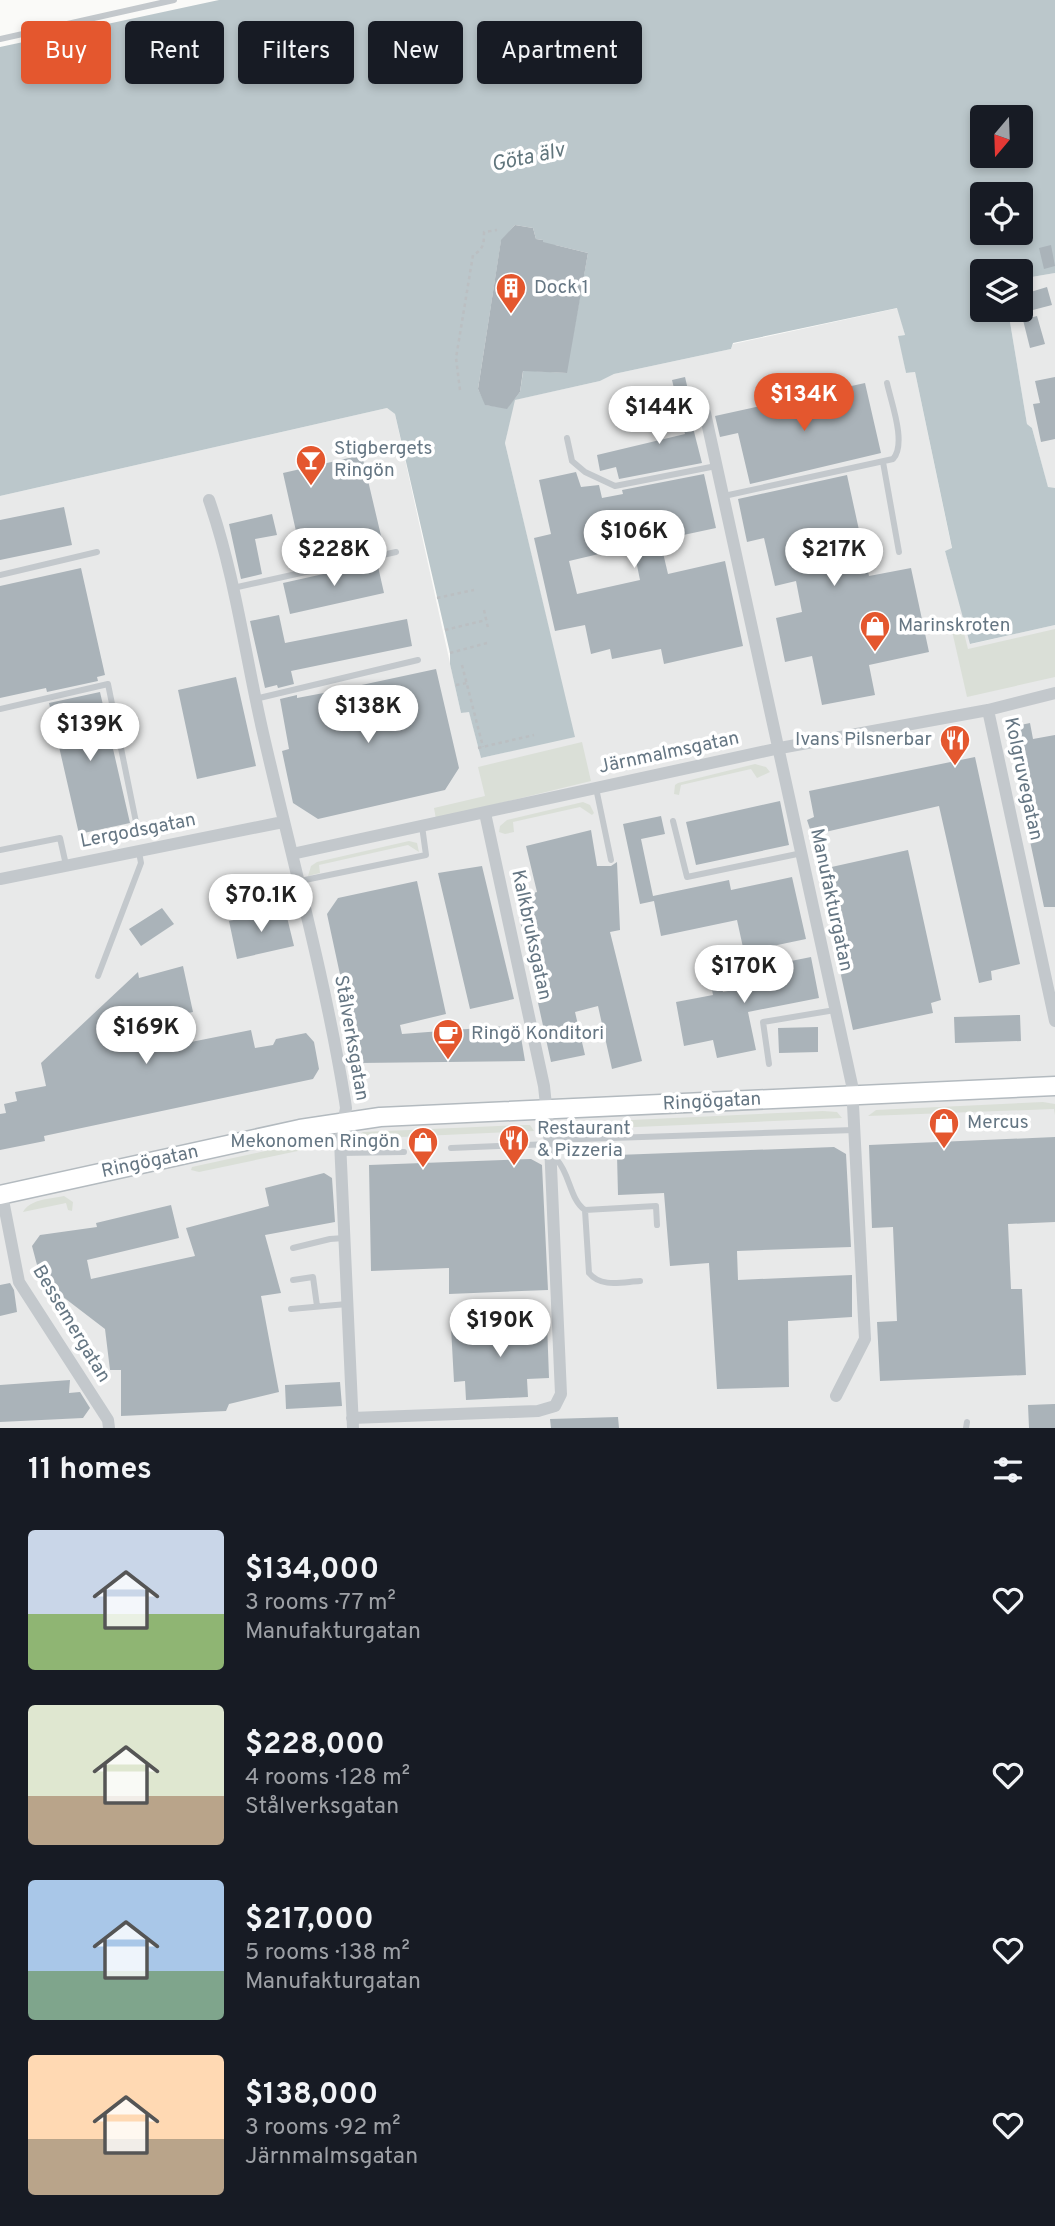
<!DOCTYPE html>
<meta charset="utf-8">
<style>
body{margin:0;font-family:Overpass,sans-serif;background:#20242c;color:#f1f3f6;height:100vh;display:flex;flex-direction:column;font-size:26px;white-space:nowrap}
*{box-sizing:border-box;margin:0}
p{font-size:23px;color:#9ea1a6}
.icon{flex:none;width:38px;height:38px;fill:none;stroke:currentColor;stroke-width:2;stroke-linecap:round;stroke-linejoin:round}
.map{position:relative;height:1428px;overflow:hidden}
.drawer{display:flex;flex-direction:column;background:#171b24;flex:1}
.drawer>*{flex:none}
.guide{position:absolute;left:21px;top:21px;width:700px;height:63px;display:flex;gap:14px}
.needle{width:46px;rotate:199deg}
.fabs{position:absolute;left:970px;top:105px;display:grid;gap:14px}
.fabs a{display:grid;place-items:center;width:63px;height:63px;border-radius:7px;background:#171b24;box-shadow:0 4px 10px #0003;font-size:35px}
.price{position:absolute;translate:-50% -60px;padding:0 16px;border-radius:24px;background:#fff;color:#222;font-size:23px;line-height:46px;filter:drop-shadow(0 2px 4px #0008)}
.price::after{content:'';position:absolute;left:50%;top:42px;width:21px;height:16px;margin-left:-10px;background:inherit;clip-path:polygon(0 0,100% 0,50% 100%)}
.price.on{background:#e4572e;color:#fff}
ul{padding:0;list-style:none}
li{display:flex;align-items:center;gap:21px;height:175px;padding:0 28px}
li span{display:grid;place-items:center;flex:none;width:196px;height:140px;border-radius:7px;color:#555}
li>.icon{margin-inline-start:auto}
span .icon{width:84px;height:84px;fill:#fffc;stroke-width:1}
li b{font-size:30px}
h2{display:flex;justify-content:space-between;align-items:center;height:84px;padding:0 28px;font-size:30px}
.chip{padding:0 24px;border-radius:7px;background:#171b24;box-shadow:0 4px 10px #0003;font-size:24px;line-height:63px}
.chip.on{background:#e4572e;color:#fff}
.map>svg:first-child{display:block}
.built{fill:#e8e9e9}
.green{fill:#dadfd7}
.water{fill:#bbc7cb;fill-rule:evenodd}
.building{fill:#aab3b9;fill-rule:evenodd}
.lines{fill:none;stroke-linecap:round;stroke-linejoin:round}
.secondary-casing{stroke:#b3babf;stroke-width:21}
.path{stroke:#bbbfc2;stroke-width:2.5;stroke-dasharray:3.5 3.5;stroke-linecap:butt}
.lane{stroke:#c3c8cc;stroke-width:6}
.street{stroke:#c3c8cc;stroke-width:12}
.secondary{stroke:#fff;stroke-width:18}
.labels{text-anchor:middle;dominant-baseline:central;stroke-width:7;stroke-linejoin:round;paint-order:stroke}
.poi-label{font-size:19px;fill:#657683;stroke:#fff;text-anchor:start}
.street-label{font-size:19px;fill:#657683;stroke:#fff}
.water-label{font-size:21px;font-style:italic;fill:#60757c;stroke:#fff}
</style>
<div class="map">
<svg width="1055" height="1428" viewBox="0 0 1055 1428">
<rect width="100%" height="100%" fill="#fafaf8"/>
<path class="built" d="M1055,273V488H1048L1032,428L1027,424L1008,310H1020V279Z
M898,308L905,335L899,336L906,373L915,372L952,549L945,551L971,644L1055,625V1428H0V496L387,408L395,414L461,713L469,711L481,758L574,736L505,443L514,400L600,381L614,374L731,349L733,344Z"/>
<path class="green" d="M963,629L968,649L1055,629V677L967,697L952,631Z
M582,742L591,781L436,819L434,808L485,796L478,767Z
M755,764L766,767L770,772L757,778L751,769L681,785L679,795L674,794L675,785L678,783Z
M583,802L590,805L594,813L592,815L580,807L513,822L514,832L505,834L499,832L500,826L507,820Z
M409,841L417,843L419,852L408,845L319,865L320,873L308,876L311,866L317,862Z
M1043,1102L1055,1104V1115L1054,1109L868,1116L876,1110Z
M823,1111L837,1112L842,1118L567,1130L565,1128L568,1123Z
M524,1125H530L534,1131L357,1139L355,1138L363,1132Z
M316,1140L324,1142L326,1145L199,1172L191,1170L192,1167Z
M64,1196L73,1202L72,1211L68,1210L66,1203L23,1212C30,1199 50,1199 64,1196Z"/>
<path class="water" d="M219,0H1055V273L1020,279V271H982V310H1008L1027,424L1032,428L1048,487L1055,488V625L970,644L945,551L952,548L915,372L906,373L898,336L905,335L897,308L733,343L731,349L614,374L600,381L515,400L505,443L575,737L481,758L469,712L461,713L450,664V653L395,414L387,408L0,496V47ZM982,117H1020V156H982ZM982,194H1020V233H982ZM515,225L533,228L536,239L543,240L520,392L507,408L486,405L478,389L501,241ZM555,245L588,253L566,373L535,371Z"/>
<path class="building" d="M515,225L533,228L536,239L543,240V242L588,253L567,373L523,371L520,392L507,409L485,405L478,389L501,240Z
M1051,245L1055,266L1044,269L1039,248Z
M1047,287L1052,305L1029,311L1024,294Z
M1037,316L1045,344L1030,348L1023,320Z
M685,377L695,420H691L702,463L619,479L616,467L600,471L597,455L685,434L672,380Z
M1055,377V439L1041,442L1033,404L1040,403L1035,381Z
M865,383L881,453L750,484L738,433L720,437L715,416Z
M362,455L382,540L302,558L283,473Z
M576,472L581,487L599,485L602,498L623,494L622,490L704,474L716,528L660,540L668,574L725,561L743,646L664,664L661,649L612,659L610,649L591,654L585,625L555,631L534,538L551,534L539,480ZM633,546L640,580L577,594L569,561Z
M847,475L869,576L911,568L929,652L869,665L875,695L822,705L812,656L785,662L776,618L802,612L796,581L775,586L764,538L747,542L738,499Z
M64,507L72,545L0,560V520Z
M272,514L277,535L255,539L262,574L241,579L229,524Z
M377,562L384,593L290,614L283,583Z
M81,568L105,675L97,677L98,681L47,692L46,688L0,698V586Z
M279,615L285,643L407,619L412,646L291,671L294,684L278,688L277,685L265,688L250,621Z
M436,669L459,768L445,790L318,819L293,803L282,751L289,749L280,699L297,695V698L329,692Z
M236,677L256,766L197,779L178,690Z
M100,692L130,823L79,834L49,703Z
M1030,723L1033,739L1055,735V907H1044L1006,728Z
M975,757L1020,964L991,971L992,980L979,983L939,806L812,835L807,820L814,817L809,791Z
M780,801L789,845L696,865L686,822Z
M661,816L665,834L641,839L653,896L729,880L731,890L792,877L806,939L744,952L737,920L661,936L654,901L640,904L623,824Z
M591,830L597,866H611L617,862L620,930L610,932L642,1061L612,1069L598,1006L575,1012L585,1055L551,1062L515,898L537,892L526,846Z
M908,850L941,1000L931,1003L933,1013L853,1030L818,870Z
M482,866L514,999L470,1009L438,873Z
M417,881L446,1014L400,1025L402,1034L519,1025L525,1061L359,1063L327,914L338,898Z
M162,908L174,924L141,946L129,929Z
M285,909L294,946L237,959L229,921Z
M811,957L819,998L748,1012L756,1050L717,1058L713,1040L684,1046L676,1002L713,995L708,969L718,967L723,992L753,986L750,969Z
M183,966L193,1012L149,1021L156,1049L251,1030L255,1048L273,1045L276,1039L306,1033L314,1042L319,1069L313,1079L44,1136L45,1141L0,1150V1114L6,1113L4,1104L17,1101L15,1092L46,1086L41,1063L138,972L139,978Z
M1020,1015L1021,1041L955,1043L954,1017Z
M818,1027V1052L779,1053L778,1028Z
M1055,1137V1222L1008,1224L1011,1289H1022L1026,1375L880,1381L877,1322L897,1321L893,1227L872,1228L869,1145Z
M834,1147L846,1154L851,1247L737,1251L738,1280L852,1275V1317L788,1321L789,1387L717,1389L709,1263L670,1266L664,1193L618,1195L617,1155Z
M531,1159L542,1165L548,1290L449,1294V1268L371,1271L369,1165Z
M324,1173L332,1178L335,1222L265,1235L281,1293L261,1296L279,1392L229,1404L226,1411L121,1416V1370H110L105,1329L41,1280L32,1246L40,1235L97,1227L96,1223L171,1205L179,1238L87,1260L91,1279L195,1256L186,1228L269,1206L265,1188Z
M10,1283L14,1290L17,1312L0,1316V1285Z
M547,1323L549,1378L527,1379L528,1397L466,1400L465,1381L454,1382L451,1327Z
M70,1380L69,1393L80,1392L90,1408L83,1418L0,1422V1385Z
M340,1382L342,1406L286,1409L285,1385Z
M1055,1404V1428H1029L1028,1405Z
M618,1417L619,1428H551L550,1419Z"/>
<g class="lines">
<g class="secondary-casing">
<path id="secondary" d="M0,1195L300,1129L380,1117L1055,1086"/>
</g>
<path class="path" d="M460,390L456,358L473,255C484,249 484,243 484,232L497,230
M437,598L474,590
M484,610L488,628
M445,630L486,620
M450,653L487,643
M462,665L483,747
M456,685L467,683
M478,748L534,735"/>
<path class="lane" d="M0,39L174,0
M567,438L572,461L585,472L615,486L716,466
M883,462L899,552
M724,496L893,459C907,444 891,402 887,383
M0,575L97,552
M233,588L396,552
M255,699L418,660
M0,709L108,684L136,822
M596,788L611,860
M673,821L687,877L802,853
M0,850L60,838L66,865
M300,881L426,855L422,826
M98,976L141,863L139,852
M769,1064L763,1022L835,1010
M550,1140L854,1130
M451,1148L550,1144
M340,1153L404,1152
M550,1159L557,1160C570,1174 570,1200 585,1210L589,1273C601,1288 622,1282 640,1281
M585,1210L656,1206L657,1225
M293,1248L330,1239L344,1238
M293,1280L313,1277L317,1306
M291,1309L347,1304
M966,1428L967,1422"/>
<path class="street" d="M705,413L852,1085L865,1339L836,1396
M209,500C235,575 245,655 263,733C291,855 325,977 345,1101L346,1108L340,1141L353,1428
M988,710L1055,1021
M292,854L780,748L988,710L1055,693
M0,879L283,822
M2,1195L19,1282L108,1420L109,1428
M352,1418L538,1411L555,1406L561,1394L550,1144L544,1086L485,813"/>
<use href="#secondary" class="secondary"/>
</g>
<defs>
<g id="building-pin" transform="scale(1.575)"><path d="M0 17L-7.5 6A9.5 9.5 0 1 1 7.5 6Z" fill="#e4572e" stroke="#fff"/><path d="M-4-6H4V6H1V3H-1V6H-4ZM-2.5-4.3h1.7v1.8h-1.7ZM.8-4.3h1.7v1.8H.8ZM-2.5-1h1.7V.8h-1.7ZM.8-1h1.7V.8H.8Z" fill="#fff"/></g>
<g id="bar-pin" transform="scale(1.575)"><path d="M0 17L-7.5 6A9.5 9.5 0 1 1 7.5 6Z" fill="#e4572e" stroke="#fff"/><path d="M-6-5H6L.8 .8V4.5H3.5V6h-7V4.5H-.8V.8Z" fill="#fff"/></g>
<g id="shop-pin" transform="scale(1.575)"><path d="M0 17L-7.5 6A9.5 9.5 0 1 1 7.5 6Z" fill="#e4572e" stroke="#fff"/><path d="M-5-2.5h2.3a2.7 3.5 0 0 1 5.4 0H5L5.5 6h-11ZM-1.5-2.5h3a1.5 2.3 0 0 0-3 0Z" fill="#fff"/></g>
<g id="restaurant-pin" transform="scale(1.575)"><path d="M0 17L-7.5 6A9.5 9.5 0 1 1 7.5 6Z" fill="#e4572e" stroke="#fff"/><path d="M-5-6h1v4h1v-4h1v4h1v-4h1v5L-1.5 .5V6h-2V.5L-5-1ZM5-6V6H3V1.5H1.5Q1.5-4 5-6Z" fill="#fff"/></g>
<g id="cafe-pin" transform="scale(1.575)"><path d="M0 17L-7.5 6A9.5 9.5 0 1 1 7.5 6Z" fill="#e4572e" stroke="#fff"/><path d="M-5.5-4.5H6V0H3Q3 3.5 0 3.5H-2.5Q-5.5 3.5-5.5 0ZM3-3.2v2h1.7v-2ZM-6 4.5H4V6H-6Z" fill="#fff"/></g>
</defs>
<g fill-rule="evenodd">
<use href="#building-pin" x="511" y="288"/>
<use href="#bar-pin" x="311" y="460"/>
<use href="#shop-pin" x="875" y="626"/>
<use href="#restaurant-pin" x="955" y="740"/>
<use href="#cafe-pin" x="448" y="1034"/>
<use href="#shop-pin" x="944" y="1123"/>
<use href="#restaurant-pin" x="514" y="1140"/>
<use href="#shop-pin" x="423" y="1142"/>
</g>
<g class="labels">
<g class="poi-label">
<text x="534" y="288">Dock 1</text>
<text x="334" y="449">Stigbergets<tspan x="334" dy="22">Ringön</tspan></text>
<text x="898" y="626">Marinskroten</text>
<text x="932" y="740" text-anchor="end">Ivans Pilsnerbar</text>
<text x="471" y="1034">Ringö Konditori</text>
<text x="967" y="1123">Mercus</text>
<text x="537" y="1129">Restaurant<tspan x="537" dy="22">&amp; Pizzeria</tspan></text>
<text x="400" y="1142" text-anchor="end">Mekonomen Ringön</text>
</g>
<g class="street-label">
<text transform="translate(669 753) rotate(-12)">Järnmalmsgatan</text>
<text transform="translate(1023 779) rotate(78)">Kolgruvegatan</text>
<text transform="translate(138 831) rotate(-11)">Lergodsgatan</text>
<text transform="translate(831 900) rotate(78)">Manufakturgatan</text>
<text transform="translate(531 935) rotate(78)">Kalkbruksgatan</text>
<text transform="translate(351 1038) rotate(80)">Stålverksgatan</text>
<text transform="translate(712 1102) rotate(-3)">Ringögatan</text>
<text transform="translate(150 1162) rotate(-12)">Ringögatan</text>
<text transform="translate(71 1324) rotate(59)">Bessemergatan</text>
</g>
<g class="water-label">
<text transform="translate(528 158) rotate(-12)">Göta älv</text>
</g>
</g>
</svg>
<div class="fabs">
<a><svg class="needle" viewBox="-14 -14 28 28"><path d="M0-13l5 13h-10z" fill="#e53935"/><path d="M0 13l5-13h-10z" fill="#9ea1a6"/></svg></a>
<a><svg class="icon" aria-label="locate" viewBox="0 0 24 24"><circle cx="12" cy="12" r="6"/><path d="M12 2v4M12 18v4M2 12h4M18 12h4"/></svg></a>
<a><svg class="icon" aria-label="layers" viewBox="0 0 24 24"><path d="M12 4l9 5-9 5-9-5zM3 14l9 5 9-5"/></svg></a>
</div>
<b class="price on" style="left:804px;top:433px">$134K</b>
<b class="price" style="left:659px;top:446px">$144K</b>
<b class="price" style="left:634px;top:570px">$106K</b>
<b class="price" style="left:334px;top:588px">$228K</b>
<b class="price" style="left:834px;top:588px">$217K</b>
<b class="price" style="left:368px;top:745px">$138K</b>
<b class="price" style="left:90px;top:763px">$139K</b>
<b class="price" style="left:261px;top:934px">$70.1K</b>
<b class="price" style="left:744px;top:1005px">$170K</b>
<b class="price" style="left:146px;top:1066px">$169K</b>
<b class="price" style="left:500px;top:1359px">$190K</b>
<div class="guide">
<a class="chip on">Buy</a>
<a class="chip">Rent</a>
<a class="chip">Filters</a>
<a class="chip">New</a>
<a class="chip">Apartment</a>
</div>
</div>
<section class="drawer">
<h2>11 homes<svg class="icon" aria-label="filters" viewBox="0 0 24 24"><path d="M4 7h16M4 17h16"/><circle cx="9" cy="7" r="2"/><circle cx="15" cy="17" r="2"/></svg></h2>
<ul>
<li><span style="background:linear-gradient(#c9d6e8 60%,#8fb573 0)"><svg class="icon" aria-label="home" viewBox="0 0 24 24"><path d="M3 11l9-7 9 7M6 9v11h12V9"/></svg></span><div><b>$134,000</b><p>3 rooms · 77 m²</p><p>Manufakturgatan</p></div><svg class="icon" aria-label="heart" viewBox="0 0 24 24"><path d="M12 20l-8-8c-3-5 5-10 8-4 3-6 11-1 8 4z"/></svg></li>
<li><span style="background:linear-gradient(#dfe7d0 65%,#b9a48a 0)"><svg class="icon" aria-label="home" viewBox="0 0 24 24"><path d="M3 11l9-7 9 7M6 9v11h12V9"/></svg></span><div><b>$228,000</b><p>4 rooms · 128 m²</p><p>Stålverksgatan</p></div><svg class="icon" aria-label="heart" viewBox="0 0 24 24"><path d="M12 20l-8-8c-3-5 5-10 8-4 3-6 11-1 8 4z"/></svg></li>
<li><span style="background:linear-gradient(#a9c7e8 65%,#7fa58c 0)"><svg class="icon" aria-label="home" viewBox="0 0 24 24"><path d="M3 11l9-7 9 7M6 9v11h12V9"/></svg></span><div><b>$217,000</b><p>5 rooms · 138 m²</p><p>Manufakturgatan</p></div><svg class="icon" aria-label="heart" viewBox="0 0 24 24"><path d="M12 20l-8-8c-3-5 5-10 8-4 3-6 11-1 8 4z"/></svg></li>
<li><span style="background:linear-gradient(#ffd9b3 60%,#b9a48a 0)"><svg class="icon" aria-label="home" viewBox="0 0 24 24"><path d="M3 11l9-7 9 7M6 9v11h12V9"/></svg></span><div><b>$138,000</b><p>3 rooms · 92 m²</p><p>Järnmalmsgatan</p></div><svg class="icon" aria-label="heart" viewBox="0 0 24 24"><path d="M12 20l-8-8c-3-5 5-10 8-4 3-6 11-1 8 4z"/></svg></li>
</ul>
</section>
